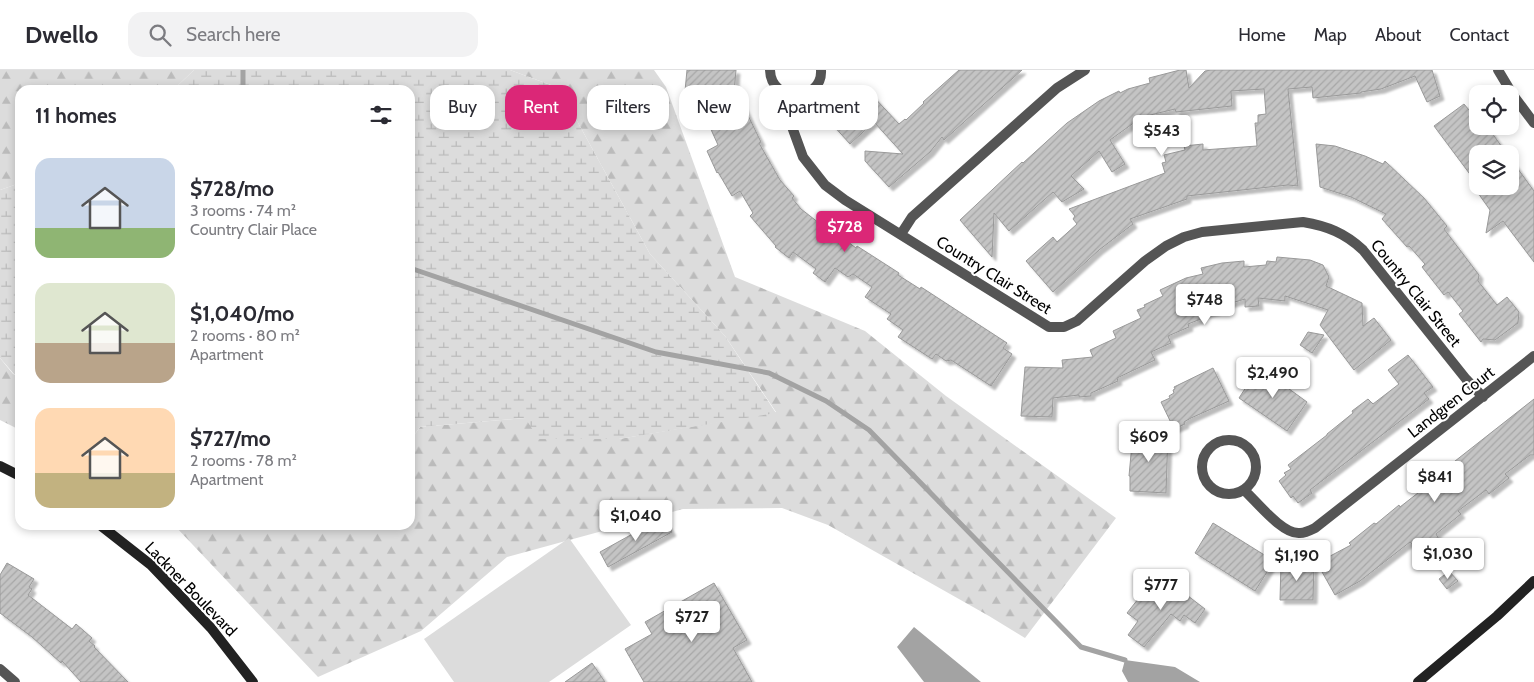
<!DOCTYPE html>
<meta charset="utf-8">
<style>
body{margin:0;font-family:Cabin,sans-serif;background:#f2f2f3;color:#2b2b33;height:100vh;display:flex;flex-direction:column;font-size:19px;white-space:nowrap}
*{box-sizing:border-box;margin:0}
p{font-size:16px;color:#7c7c81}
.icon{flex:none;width:28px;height:28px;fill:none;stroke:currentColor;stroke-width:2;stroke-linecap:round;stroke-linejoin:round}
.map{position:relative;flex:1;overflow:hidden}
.drawer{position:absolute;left:15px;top:15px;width:400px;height:445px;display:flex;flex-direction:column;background:#fff;border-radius:15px;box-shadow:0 2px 8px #0003}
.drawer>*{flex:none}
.hud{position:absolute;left:430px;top:15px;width:475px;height:45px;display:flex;gap:10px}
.tools{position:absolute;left:1469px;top:15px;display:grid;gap:10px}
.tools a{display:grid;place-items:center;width:50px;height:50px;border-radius:10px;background:#fff;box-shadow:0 2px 8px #0003;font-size:25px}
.price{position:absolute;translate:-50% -42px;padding:0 11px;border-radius:5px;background:#fff;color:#222;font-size:16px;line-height:32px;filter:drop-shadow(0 1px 2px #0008)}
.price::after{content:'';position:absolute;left:50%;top:30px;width:15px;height:11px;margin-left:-8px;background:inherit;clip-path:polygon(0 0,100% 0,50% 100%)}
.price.selected{background:#db2777;color:#fff}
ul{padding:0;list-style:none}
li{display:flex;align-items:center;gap:15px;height:125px;padding:0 20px}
li span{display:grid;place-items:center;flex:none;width:140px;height:100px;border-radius:15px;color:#555}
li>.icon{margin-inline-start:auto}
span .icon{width:60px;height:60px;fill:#fffc;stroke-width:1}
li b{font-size:21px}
h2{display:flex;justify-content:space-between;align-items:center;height:60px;padding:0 20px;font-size:21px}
.pill{padding:0 18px;border-radius:15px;background:#fff;box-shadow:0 2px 8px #0003;font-size:18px;line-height:45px}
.pill.selected{background:#db2777;color:#fff}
header{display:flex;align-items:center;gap:30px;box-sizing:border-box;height:70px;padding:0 25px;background:#fff;border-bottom:1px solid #e1e1e2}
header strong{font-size:24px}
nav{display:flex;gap:28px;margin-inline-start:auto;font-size:18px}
.search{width:350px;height:45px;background:#f2f2f3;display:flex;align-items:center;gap:12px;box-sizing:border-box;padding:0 18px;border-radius:15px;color:#7c7c81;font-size:19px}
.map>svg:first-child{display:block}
.forest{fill:url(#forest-firs)}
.wetland{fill:url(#wetland-marsh)}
.garden{fill:#dcdcdc}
.water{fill:#a3a3a3}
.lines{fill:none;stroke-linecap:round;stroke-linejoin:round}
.stream{stroke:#a3a3a3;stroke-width:5}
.building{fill:url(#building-hatch);stroke:#999;filter:url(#shadow)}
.street{stroke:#555;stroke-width:10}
.secondary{stroke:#222;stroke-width:10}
.labels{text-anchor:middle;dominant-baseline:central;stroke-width:4;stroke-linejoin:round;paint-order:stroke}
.street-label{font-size:16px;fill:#000;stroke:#fff}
</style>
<header>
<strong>Dwello</strong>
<div class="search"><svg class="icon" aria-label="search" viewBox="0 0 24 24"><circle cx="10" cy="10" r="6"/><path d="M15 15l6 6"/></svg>Search here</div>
<nav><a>Home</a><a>Map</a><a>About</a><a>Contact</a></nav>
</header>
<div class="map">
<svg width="1534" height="612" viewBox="0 0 1534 612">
<defs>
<pattern id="forest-firs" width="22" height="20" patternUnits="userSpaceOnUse" patternTransform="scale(1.25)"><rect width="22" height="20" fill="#dcdcdc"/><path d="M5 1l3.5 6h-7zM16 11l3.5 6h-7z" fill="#bbb"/></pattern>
<pattern id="wetland-marsh" width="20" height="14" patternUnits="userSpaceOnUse" patternTransform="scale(1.25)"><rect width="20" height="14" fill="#dcdcdc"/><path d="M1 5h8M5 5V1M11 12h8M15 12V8" fill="none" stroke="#bbb"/></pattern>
<pattern id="building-hatch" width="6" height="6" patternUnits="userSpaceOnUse" patternTransform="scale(1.25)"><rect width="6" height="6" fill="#c4c4c4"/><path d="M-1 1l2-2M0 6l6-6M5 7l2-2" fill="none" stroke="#a7a7a7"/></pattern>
<filter id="shadow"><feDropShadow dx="4" dy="4" stdDeviation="1" flood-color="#0004"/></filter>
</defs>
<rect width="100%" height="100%" fill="#fff"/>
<path class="forest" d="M0,0H194L173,20H20V113L0,120Z
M510,0H654L666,17L735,207L865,261L946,326L1116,448L1025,568L989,546L828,455L782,438L683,439L507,487L421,561L318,607L174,455H410V371L420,357L525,348L619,369L776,342L725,266L650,184L559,18Z
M0,288L13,304L20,307V360L0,350Z"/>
<path class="wetland" d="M194,0H510L559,18L650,184L725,266L776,343L619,369H539L525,348L420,357L410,371V20H173Z
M20,113V307L14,304L0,288V120Z"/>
<path class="garden" d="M569,468L631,555L549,612H454L424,569Z"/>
<path class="water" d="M914,557L981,612H924L897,577Z
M1125,590L1175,597L1200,612H1128L1122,601Z"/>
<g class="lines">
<path class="stream" d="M243,0V20
M410,198L656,282L769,303L826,331L869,360L1081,577L1125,590"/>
</g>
<path class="building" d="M687,0H736L734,23L685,21Z
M959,0H1022L944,70L942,67L930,82L889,117L865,91V81L903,84L874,52L850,74L831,53L844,41L846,44L870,23L899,54L905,49L906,50L924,33L923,32Z
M1180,0H1186L1189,18L1205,1L1211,0H1432L1440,26L1427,32L1415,6L1381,19L1361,22V23L1313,28L1312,17L1288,19L1298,116L1288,115L1187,126V129L1130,149L1133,154L1099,180L1053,222L1026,191L1053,167L1057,172L1077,154L1073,149L1075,146L1069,139L1165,103L1162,93L1166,92L1164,85L1185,80L1184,76L1203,74V80L1257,76L1255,53H1258V45L1266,44L1264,19L1231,21L1232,36L1176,42L1175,39L1142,47L1110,70L1125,94L1112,102L1099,81L1071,106L1084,119L1062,132L1053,122L1009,161L994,143L992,187L960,150L1009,104L1022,92L1023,93L1067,53L1099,31L1119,21L1120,23L1128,19L1150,13L1149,8Z
M740,29L761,72L759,73L780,110L794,126L792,128L801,139L828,160L829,158L856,178L857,176L899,203L898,205L920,219L921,217L1007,273L1003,278L1012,284L991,316L951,290L946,291L936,284L932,289L898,267L903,260L887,249L891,244L865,227L872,217L853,204L848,207L835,198L825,212L813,203L816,199L793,182L789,188L775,177L776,176L750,146L753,143L740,121L732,126L718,102L717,103L707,81L718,75L704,44Z
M1478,33V56H1487L1502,77L1492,84H1478V115L1434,56L1464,34L1469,40Z
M1316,74L1335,76L1365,86L1383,94L1385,91L1424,128L1447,156L1444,159L1479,205L1478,211L1497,235L1507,227L1519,242L1518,253L1495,270L1483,269L1481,272L1459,244L1463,241L1448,222L1444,225L1422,197L1425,194L1409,176L1407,177L1382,149L1386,144L1351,127L1320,117Z
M1510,88L1534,121V192L1503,151L1486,163L1490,140L1473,116H1510Z
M1277,187L1310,190L1323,195L1329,207L1326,216L1362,233L1363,256L1374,248L1391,270L1354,300L1320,255L1328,240L1285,226V231L1258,228L1259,236L1245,237V229L1215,238L1216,241L1200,245L1201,249L1188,254L1189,257L1168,266L1171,273L1151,282L1155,290L1117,308L1118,311L1091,323V326L1079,327V325L1053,328L1052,347L1021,346L1025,297L1063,298L1062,290L1093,287L1090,280L1116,268L1113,261L1141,248L1137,240L1145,237L1144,235L1163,226L1160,220L1186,208L1203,204L1201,198L1222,193L1244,191V197L1266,195L1267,191L1276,192Z
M1308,262L1324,265L1312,283L1300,275Z
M1408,285L1433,317L1424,323L1429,329L1310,420L1312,423L1298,433L1293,426L1291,428L1279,411L1286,405L1284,403L1291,399L1288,395L1327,365V364L1353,343L1352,341L1368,329L1373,334L1399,314L1388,300Z
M1259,297L1307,332L1287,361L1239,328Z
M1213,298L1229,331L1191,348L1184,352L1185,354L1174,359L1161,332L1170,328L1169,326L1174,323L1173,320L1175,319L1174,317Z
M1534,329V385H1530L1505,404L1509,408L1489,424L1486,420L1458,441L1461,444L1436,464L1439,469L1420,484L1410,472L1360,511L1335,525L1317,493L1351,475L1349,473L1374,453L1376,454L1399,435L1400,437L1423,419L1422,417Z
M1133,363L1168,365L1166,423L1130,421V406H1129Z
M663,447L672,462L608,497L600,482Z
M1213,453L1274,491L1255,521L1195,483Z
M7,493L34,509L29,517L32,519L28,525L72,559L76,554L92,568L89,571L95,576L94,577L128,612H81L62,591L61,593L32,567L0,543V505Z
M1281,493H1314L1313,530H1280Z
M1449,501L1458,511L1447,519L1439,509Z
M1166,509L1205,539L1195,553L1184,545L1180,551L1171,544L1144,577L1128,565L1138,551L1127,543L1146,519L1154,525Z
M714,513L747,570L733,578L752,612H644L625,579L652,564L645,552Z
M592,593L605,612H565Z"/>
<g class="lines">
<path class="street" d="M770,0C771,34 823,32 821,0
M1498,0L1513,25L1534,53
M794,25L791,54L803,87L825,115L845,130L1049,257H1064L1077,251L1145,191L1166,176L1184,167L1202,162L1303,152C1327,156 1345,163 1363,180L1466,309L1483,327
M901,164L912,147L1057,18L1085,0
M1202 397a27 27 0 1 1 54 0a27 27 0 1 1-54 0Z
M1244,420C1257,432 1283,465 1300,463C1305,463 1311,460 1315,458L1534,286
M0,599L15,612"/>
<path class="secondary" d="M0,396L20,406
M100,455L151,495L211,558L253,612
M1418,612L1497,546L1534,511"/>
</g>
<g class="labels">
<g class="street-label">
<text transform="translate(994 205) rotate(32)">Country Clair Street</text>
<text transform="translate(1416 223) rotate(51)">Country Clair Street</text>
<text transform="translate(1451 332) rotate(-38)">Landgren Court</text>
<text transform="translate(191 519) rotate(46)">Lackner Boulevard</text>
</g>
</g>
</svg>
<div class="tools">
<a><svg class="icon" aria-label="locate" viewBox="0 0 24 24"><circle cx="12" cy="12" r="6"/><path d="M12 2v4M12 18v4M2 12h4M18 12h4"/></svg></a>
<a><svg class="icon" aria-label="layers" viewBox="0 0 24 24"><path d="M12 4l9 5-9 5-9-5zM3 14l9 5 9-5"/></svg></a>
</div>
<b class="price" style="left:1162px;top:87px">$543</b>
<b class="price selected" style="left:845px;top:183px">$728</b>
<b class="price" style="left:1205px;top:256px">$748</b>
<b class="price" style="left:1273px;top:329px">$2,490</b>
<b class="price" style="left:1149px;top:393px">$609</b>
<b class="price" style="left:1435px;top:433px">$841</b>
<b class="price" style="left:636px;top:472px">$1,040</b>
<b class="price" style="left:1448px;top:510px">$1,030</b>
<b class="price" style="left:1297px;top:512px">$1,190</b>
<b class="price" style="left:1161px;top:541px">$777</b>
<b class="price" style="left:692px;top:573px">$727</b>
<div class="hud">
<a class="pill">Buy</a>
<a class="pill selected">Rent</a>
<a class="pill">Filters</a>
<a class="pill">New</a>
<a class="pill">Apartment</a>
</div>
<section class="drawer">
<h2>11 homes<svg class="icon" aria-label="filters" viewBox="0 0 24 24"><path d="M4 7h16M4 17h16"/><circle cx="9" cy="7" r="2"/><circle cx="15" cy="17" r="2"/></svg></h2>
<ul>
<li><span style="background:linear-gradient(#c9d6e8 70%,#8fb573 0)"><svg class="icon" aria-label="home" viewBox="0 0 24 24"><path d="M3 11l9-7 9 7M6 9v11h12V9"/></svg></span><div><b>$728/mo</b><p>3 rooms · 74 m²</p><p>Country Clair Place</p></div></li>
<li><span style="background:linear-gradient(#dfe7d0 60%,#b9a48a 0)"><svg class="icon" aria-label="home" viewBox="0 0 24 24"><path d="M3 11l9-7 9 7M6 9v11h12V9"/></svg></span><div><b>$1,040/mo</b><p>2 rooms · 80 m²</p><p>Apartment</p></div></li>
<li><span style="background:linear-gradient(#ffd9b3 65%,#c2b280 0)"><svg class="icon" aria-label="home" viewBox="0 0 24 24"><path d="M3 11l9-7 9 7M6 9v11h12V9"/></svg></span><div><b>$727/mo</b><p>2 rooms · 78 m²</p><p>Apartment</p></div></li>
</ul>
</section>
</div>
